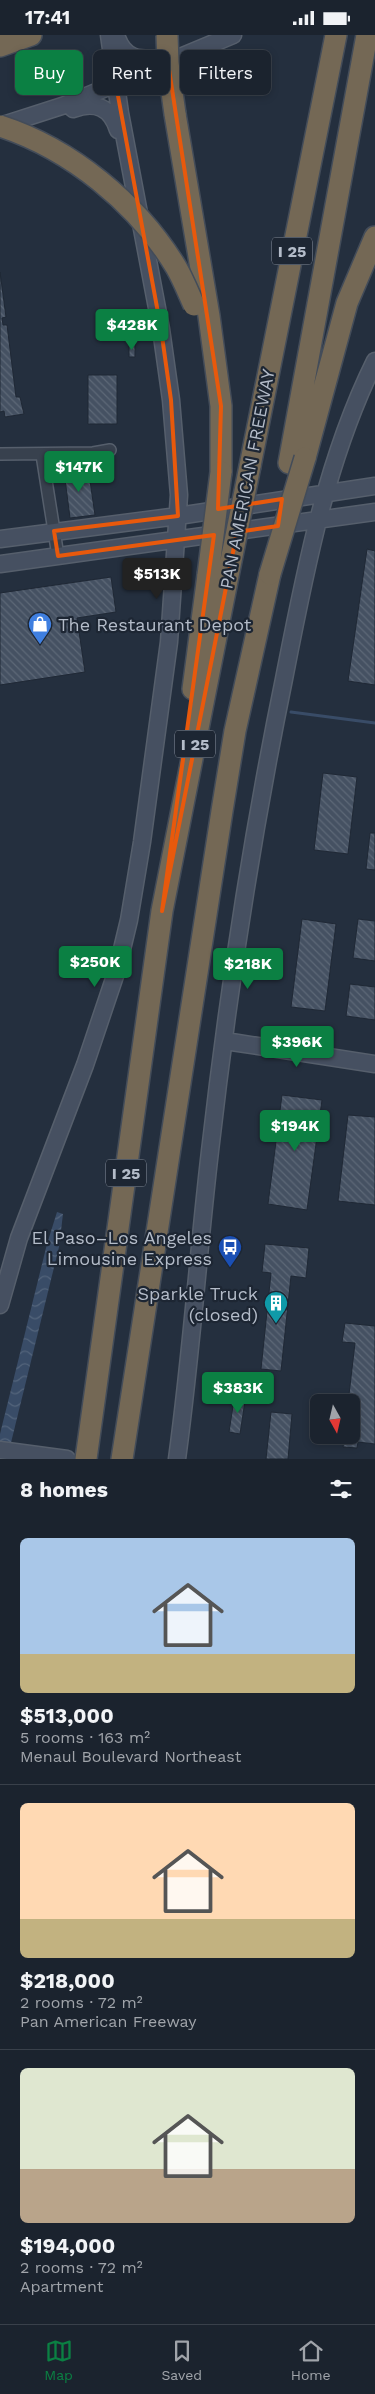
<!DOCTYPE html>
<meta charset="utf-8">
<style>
body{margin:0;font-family:"Work Sans",sans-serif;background:#242b36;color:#f1f3f6;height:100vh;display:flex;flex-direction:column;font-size:19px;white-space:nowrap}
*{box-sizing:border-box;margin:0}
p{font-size:16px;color:#a0a4aa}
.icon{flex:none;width:28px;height:28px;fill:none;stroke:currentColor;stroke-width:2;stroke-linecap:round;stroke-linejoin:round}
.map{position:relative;height:1424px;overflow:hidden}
.panel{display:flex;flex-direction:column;background:#1b232e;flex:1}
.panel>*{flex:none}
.top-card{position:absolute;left:15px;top:15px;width:345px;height:45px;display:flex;gap:10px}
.needle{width:32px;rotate:172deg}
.controls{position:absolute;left:310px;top:1359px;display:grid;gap:10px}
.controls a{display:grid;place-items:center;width:50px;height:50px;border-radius:8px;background:#1b232e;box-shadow:0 2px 8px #0003,0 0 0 1px #39404a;font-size:25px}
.price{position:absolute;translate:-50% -42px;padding:0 11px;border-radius:5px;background:#0b8043;color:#fff;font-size:16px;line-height:32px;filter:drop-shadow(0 1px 2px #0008)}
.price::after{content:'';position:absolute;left:50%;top:30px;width:15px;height:11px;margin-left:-8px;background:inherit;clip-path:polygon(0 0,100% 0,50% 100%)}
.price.selected{background:#222;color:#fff}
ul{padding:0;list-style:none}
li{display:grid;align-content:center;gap:10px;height:265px;padding:0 20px}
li+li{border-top:1px solid #39404a}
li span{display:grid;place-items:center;height:155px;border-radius:8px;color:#555}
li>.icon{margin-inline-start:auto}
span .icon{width:90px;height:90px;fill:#fffc;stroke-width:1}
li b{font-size:21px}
h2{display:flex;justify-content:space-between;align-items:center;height:60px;padding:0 20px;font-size:21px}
.tag{padding:0 18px;border-radius:8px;background:#1b232e;box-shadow:0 2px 8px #0003,0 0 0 1px #39404a;font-size:18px;line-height:45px}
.tag.selected{background:#0b8043;color:#fff}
.status{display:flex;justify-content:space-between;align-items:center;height:35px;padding:0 25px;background:#1b232e;direction:ltr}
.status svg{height:14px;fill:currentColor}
.tabs{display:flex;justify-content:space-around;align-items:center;height:70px;border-top:1px solid #39404a;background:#1b232e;font-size:14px;color:#a0a4aa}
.tabs a{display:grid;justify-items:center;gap:2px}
.tabs .selected{color:#0b8043}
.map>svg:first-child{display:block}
.water{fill:url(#water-waves)}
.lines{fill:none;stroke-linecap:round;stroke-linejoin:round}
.stream{stroke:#394c67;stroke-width:3}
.building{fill:url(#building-back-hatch);stroke:#1f2835}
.street-casing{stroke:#565f6c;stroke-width:14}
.secondary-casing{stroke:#565f6c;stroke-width:19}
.highway-casing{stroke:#434c59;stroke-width:24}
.street{stroke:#38414e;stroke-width:11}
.secondary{stroke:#465061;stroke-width:16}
.highway{stroke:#746855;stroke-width:21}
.highway-bridge-casing{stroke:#434c59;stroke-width:24;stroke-linecap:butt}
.highway-bridge{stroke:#746855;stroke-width:21}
.marked{fill:none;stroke:#e8590c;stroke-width:4;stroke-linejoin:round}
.labels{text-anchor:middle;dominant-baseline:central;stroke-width:4.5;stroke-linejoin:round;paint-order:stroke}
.shield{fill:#1d2633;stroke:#878f9c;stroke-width:1}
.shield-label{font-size:16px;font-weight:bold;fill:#b4bcc9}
.street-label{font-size:18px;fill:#b4bcc9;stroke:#1d2633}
.poi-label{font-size:18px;fill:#b4bcc9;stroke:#1d2633;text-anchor:end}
</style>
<div class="status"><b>17:41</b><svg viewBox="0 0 49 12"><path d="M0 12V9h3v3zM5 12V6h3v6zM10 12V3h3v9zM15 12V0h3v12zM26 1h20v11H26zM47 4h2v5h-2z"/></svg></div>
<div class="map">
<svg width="375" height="1424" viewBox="0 0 375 1424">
<defs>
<pattern id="water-waves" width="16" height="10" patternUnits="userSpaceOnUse" patternTransform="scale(1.25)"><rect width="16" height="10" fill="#394c67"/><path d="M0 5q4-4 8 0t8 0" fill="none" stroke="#53647b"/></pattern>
<pattern id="building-back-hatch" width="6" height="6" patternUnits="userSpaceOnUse" patternTransform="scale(1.25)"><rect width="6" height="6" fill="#455162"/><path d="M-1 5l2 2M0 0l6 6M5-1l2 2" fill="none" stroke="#5d6877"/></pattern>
</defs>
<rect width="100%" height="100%" fill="#242f3e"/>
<path class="water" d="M57,1177L63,1179L59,1212L7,1424H0V1399L47,1209Z"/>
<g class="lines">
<path class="stream" d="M291,677L375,688"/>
</g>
<path class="building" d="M0,237L6,282L2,283L3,290H7L16,362H20L24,379L5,382L4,376L0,377Z
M135,309V322H129V310Z
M88,340H117V389H88Z
M88,432L95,480L70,483L64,436Z
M367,514L375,516V650L348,646Z
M111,542L116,577L77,583L85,637L0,650V558Z
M323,738L357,742L348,819L314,815Z
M370,798H375V835L366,834Z
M302,884L336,889L325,976L291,972Z
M358,884L375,886V926L353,923Z
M350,949L375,952V985L346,981Z
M282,1060L322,1065L307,1175L268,1169Z
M348,1080L375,1082V1170L338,1166Z
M265,1209L309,1213L306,1243L291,1241L281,1336L261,1334L271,1238L262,1237Z
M345,1288L375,1291V1409L358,1407L357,1413L343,1412L345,1400H351V1368H348L355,1308L342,1307Z
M235,1358L246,1360L240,1399L229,1397Z
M271,1377L292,1379L288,1424H266Z"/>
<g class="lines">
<g class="street-casing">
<path id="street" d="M0,419L93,418L110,415
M42,420L58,521"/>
</g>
<g class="secondary-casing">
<path id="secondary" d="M116,0C125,28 143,24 167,23
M73,74C95,66 111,72 118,95
M0,91L65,70L233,0
M0,504L178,481L375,451
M0,529L375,477
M225,1006L375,1029
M0,1270L19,1203L85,1030L117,935L129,885L142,807L169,607L179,460L171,365L161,294L120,78L109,0
M0,1415L67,1424
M177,1424C191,1322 198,1219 210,1116C228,958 252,800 284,644C305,536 326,425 375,326"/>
</g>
<g class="highway-casing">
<path id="highway" d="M0,11L31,0
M175,79L209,281L221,371V437
M305,423L347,268L375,202
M289,428L367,0
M250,431L336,0
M193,654L208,540
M86,1424L162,876L228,541
M122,1424L222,776L235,696L270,539"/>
</g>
<use href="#street" class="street"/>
<use href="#secondary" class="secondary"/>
<use href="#highway" class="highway"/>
<g class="highway-bridge-casing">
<path id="highway-bridge" d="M167,0L168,28L175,79
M0,91C71,114 137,168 176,232C183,244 188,257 194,270
M270,539L305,423
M208,540L221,437
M228,541L250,431"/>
</g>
<use href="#highway-bridge" class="highway-bridge"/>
</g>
<path class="marked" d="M168,28L221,371L218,474L282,464L278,491L237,497L162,876L214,500L58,521L54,496L178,481L171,365L161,294L116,50Z"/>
<defs>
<g id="shop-pin" transform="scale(1.25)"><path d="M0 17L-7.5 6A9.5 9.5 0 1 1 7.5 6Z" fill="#3f7fe0" stroke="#1d2633"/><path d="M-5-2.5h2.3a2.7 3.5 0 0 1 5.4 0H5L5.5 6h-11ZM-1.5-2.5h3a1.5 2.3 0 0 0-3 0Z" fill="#fff"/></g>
<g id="bus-pin" transform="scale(1.25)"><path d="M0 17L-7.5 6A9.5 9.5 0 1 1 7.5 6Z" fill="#1a4fb4" stroke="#1d2633"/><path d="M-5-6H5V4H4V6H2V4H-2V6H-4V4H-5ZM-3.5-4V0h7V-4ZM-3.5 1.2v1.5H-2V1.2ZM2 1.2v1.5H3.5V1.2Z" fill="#fff"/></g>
<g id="building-pin" transform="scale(1.25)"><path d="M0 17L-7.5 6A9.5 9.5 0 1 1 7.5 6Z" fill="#0f9aa8" stroke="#1d2633"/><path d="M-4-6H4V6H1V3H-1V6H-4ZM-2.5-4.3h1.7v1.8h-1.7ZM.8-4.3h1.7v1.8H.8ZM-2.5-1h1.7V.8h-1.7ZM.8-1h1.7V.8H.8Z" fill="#fff"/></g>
</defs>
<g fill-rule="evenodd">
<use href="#shop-pin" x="40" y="589"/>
<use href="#bus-pin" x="230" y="1212"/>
<use href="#building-pin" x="276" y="1268"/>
</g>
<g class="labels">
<g class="shield">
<rect x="272" y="202.5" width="40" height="27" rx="4"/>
<rect x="175" y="695.5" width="40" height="27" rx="4"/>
<rect x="106" y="1124.5" width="40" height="27" rx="4"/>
</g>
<g class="shield-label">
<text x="292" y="216">I 25</text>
<text x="195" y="709">I 25</text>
<text x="126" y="1138">I 25</text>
</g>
<g class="street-label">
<text transform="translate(247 444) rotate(-79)">PAN AMERICAN FREEWAY</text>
</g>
<g class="poi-label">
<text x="58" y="589" text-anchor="start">The Restaurant Depot</text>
<text x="212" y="1202">El Paso–Los Angeles<tspan x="212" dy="21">Limousine Express</tspan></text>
<text x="258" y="1258">Sparkle Truck<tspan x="258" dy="21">(closed)</tspan></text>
</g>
</g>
</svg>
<div class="controls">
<a><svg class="needle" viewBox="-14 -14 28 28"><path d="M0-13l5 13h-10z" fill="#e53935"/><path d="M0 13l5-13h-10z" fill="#a0a4aa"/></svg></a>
</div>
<b class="price" style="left:132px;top:316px">$428K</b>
<b class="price" style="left:79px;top:458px">$147K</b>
<b class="price selected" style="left:157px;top:565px">$513K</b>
<b class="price" style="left:95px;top:953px">$250K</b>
<b class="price" style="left:248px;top:955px">$218K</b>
<b class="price" style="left:297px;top:1033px">$396K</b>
<b class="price" style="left:295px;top:1117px">$194K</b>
<b class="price" style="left:238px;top:1379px">$383K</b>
<div class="top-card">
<a class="tag selected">Buy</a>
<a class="tag">Rent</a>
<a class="tag">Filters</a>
</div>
</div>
<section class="panel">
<h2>8 homes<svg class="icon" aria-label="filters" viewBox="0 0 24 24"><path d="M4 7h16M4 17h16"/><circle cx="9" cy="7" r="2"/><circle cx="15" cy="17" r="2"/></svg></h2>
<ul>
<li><span style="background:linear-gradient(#a9c7e8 75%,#c2b280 0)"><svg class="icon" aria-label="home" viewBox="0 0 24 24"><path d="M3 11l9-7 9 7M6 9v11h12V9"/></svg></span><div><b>$513,000</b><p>5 rooms · 163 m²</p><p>Menaul Boulevard Northeast</p></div></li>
<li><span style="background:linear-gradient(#ffd9b3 75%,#c2b280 0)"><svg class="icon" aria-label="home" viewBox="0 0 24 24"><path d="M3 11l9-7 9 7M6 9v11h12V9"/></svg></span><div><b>$218,000</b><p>2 rooms · 72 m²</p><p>Pan American Freeway</p></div></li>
<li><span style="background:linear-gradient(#dfe7d0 65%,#b9a48a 0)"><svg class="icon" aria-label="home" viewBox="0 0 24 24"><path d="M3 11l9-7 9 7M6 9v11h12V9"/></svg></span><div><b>$194,000</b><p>2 rooms · 72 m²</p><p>Apartment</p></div></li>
</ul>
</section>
<nav class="tabs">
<a class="selected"><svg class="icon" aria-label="map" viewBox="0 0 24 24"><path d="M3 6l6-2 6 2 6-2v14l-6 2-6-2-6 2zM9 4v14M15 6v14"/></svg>Map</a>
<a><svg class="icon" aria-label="saved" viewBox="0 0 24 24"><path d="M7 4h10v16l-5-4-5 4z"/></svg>Saved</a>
<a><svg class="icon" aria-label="home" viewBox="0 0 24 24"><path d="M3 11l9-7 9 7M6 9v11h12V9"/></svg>Home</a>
</nav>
